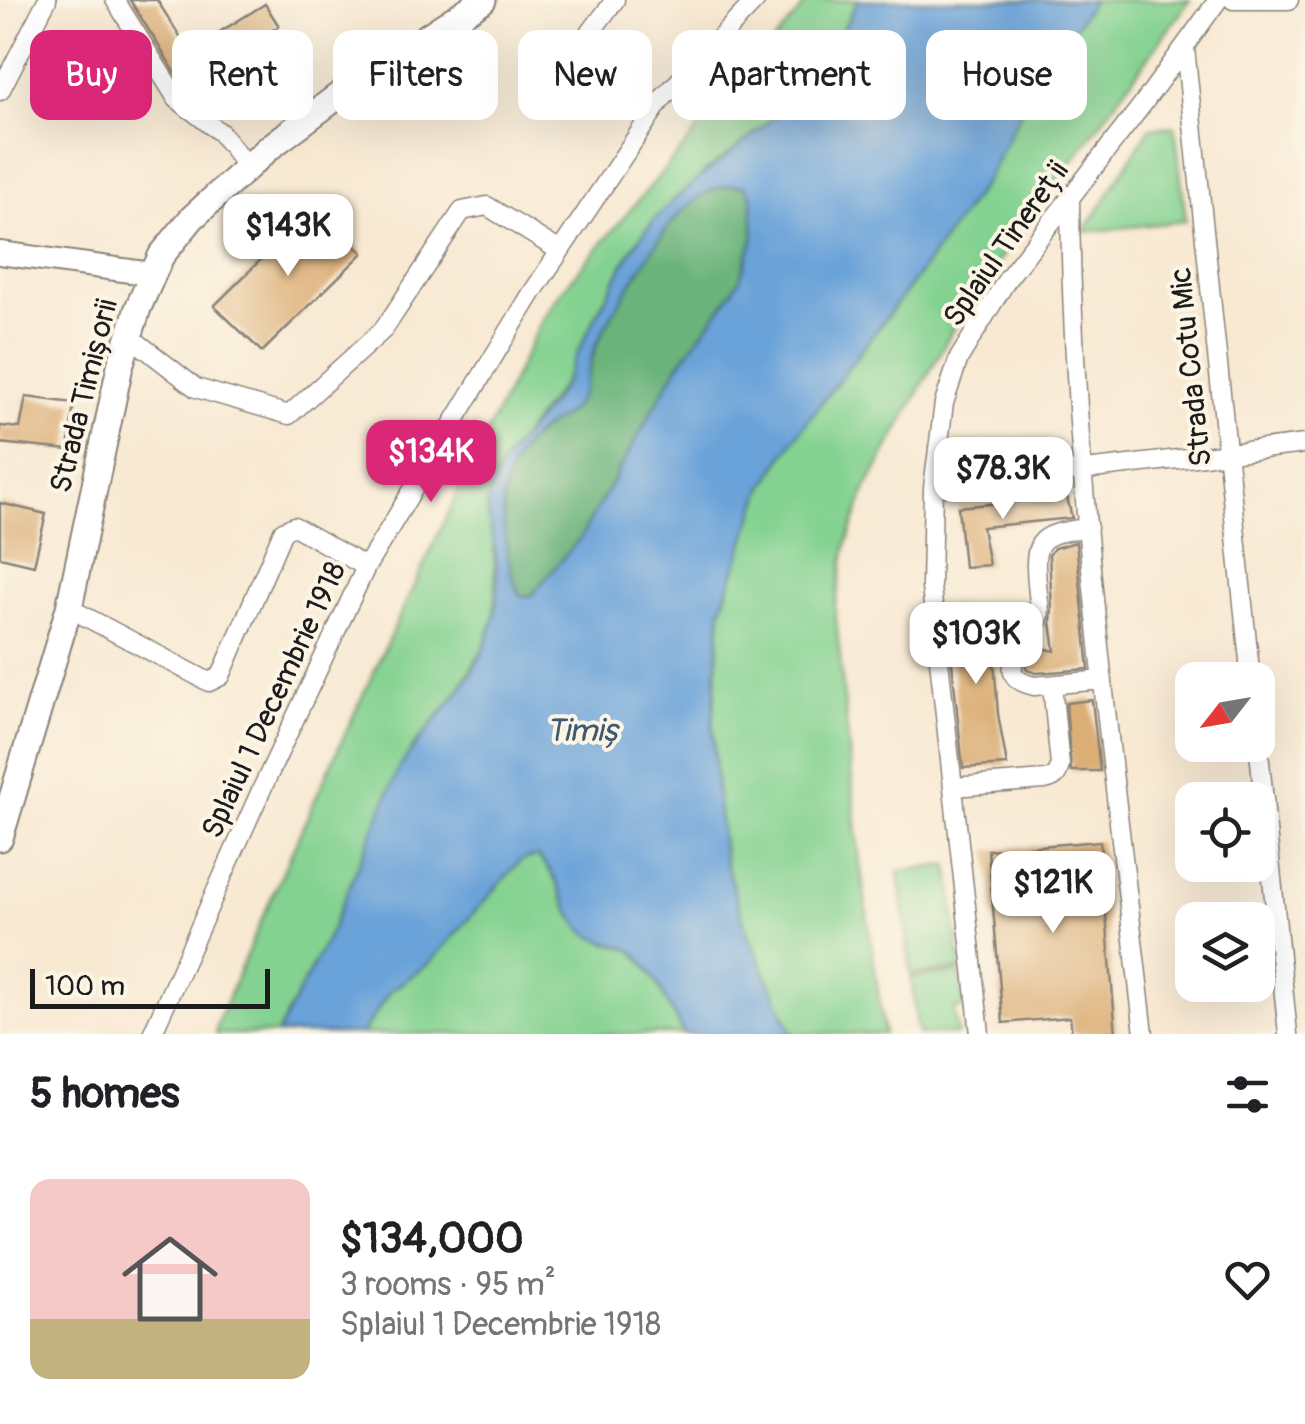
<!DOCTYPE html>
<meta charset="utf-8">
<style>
body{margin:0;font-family:Pangolin,sans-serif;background:#f6f6f6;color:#202124;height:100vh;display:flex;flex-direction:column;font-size:38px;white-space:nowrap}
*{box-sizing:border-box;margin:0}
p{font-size:32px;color:#757577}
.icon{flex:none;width:55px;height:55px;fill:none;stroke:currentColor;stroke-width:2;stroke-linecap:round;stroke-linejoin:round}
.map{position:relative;height:1034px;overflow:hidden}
.sheet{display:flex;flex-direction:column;background:#fff;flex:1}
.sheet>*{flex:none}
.banner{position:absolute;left:30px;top:30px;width:1245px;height:90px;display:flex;gap:20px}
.needle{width:65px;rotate:239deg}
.controls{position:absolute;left:1175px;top:662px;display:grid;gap:20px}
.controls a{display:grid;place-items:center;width:100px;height:100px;border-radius:20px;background:#fff;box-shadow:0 10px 40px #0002;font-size:50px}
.scale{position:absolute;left:30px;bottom:25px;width:240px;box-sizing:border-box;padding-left:10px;border:5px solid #1c1c1c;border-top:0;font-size:28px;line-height:35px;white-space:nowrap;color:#1c1c1c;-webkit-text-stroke:8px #fcf5e5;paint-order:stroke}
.price{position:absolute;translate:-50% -85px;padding:0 22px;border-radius:20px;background:#fff;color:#222;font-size:32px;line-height:65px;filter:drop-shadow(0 2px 5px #0008)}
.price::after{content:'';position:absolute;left:50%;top:60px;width:30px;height:22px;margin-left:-15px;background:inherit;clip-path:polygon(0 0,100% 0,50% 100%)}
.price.active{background:#db2777;color:#fff}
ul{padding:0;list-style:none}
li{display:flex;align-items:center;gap:30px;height:250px;padding:0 30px}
li span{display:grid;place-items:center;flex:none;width:280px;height:200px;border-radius:20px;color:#555}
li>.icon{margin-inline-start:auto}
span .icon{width:120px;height:120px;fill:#fffc;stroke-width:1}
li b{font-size:42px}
h2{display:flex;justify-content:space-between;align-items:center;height:120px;padding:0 30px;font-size:42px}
.tag{padding:0 35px;border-radius:20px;background:#fff;box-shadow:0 10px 40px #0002;font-size:35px;line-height:90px}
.tag.active{background:#db2777;color:#fff}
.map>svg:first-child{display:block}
.green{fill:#84d291;stroke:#507756;stroke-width:2.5}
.forest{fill:#6bb47b;stroke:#44684c;stroke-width:2.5}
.water{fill:#6aa3d9;stroke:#43607a;stroke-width:2.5;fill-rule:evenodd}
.building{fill:#dcaf77}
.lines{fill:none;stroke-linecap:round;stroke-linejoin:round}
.minor-casing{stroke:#8a8278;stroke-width:21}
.secondary-casing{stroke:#8a8278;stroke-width:26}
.primary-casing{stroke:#8a8278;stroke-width:29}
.minor{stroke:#fff;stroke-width:18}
.secondary{stroke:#fff;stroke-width:22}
.primary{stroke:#fff;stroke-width:25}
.labels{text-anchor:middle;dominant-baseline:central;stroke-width:8;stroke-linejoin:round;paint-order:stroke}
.street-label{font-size:30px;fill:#1c1c1c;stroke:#fcf5e5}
.water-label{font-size:32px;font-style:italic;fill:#3f5971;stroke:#fcf5e5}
</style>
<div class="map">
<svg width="1305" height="1034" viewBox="0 0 1305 1034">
<rect width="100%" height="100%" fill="#fcf5e5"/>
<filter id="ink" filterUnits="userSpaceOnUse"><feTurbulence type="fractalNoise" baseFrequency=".01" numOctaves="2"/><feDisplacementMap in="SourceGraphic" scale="20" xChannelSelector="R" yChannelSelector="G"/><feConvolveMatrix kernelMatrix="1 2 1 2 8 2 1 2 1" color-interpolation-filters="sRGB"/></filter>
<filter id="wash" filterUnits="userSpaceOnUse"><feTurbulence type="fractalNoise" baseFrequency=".0048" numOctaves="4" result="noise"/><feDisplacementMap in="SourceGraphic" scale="40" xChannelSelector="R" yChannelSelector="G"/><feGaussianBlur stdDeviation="2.25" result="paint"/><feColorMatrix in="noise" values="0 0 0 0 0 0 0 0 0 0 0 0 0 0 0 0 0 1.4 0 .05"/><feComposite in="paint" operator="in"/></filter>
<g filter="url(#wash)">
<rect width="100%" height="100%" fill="#f8e9d3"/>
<path class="green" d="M809,0H858L837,40L809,79L785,107L740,146L707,170L653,221L634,246L598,311L563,384L512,450L490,486L496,591L494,620L483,649L458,692L412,748L381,812L330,933L277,1034H215L218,1021C319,783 429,550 543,318L563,289Z
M1093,0H1190L985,280L953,329L866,489L846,546L835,607L860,863L884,1034H793L746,930L724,858L717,794L713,725L721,610L763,488L794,439L917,277L986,180L1031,92Z
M1175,126L1186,221L1084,232L1150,128Z
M537,856C557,872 560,901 576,922C583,931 598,940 608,943C619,946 628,946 636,954C654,971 671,1012 684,1034H362L389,992L429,963L521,860Z
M949,865L961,969L911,975L899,871Z
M959,972L964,1007L954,1009L958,1034H918L911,978Z"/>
<path class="forest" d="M735,185L745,186L752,197L754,238L740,279L726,301L678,366L581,537L531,596L521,595C506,573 499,510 506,483C519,436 550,430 578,397C586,387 590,361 596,347C607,321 622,297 637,274C661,236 686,189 735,185Z"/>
<path class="water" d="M858,0H1093L1031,92L986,180L917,277L794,439L763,488L721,610L713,725L717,794L724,858L746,930L793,1034H684C671,1012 654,971 636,954C627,946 619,946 608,943C597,940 582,931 576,922C561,901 557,871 537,856L521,860L429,963L389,992L362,1034H277L330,933L398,770C429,721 483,678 494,617C497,598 498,576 496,557C493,533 481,507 492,483C508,446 543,419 563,385C567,378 569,371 572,364C591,326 610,287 632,250C664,197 718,166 764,126C803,92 836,48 858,0ZM735,185L745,186L752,197L754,238L740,279L726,301L678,366L581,537L531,596L521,595C507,575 499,507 506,483C512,461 525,441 544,428C555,421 568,416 575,405C587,390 588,365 595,347C606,322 622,298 637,274C661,237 686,189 735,185Z"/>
<g id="blocks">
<path class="building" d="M130,0H157L189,51L265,4L279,26L183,85Z
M314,207L363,253L262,352L214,306Z
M26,397L74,403L68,450L0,443V426L20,428Z
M1067,497L1072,518L982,527L989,565L964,567L958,507Z
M0,503L46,514L34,565L0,557Z
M1076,542L1089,669L1036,673L1027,670L1026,667L1037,647L1055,651L1051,622L1052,609L1049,555L1054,548Z
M949,606H990L998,714L1007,765L963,768L952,663Z
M1092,700L1100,771H1071L1066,703Z
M1100,841L1116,1034H1072L1070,1017L1003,1023L988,850Z"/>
</g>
</g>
<g filter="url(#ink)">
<use href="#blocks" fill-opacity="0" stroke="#8a8278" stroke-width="2.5"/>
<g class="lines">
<g class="minor-casing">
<path id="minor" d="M115,0L177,99L221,133L247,167
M1233,0H1289
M1185,48L1251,680
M555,79L615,0
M0,91L47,0
M1070,197C1072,477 1112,756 1144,1034
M129,336L196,388L289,415L384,329L462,211L487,206L560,251
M933,488L1305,444
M1088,528C1033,534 1033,542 1038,594C1039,602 1041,610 1039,618C1035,637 985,675 1034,686L1103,680
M69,608L209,682L221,676L283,531L294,526L366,567
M1258,742L1288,1034
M953,787L1045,780C1055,778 1058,775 1060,765L1052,685
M152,1034L259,795L366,567L532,293L661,100L756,0
M980,1034L931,587L933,488L944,403L959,358L1008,278L1142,105L1218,0"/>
</g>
<g class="secondary-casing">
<path id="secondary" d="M0,253L152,274"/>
</g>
<g class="primary-casing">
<path id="primary" d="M0,838L69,608L120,366L138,308L161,256L192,218L270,147L350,87L483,0"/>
</g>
<use href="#minor" class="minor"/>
<use href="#secondary" class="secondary"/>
<use href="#primary" class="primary"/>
</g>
</g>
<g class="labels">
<g class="street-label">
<text transform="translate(1006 244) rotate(-55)">Splaiul Tinereții</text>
<text transform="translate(1191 367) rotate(-96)">Strada Cotu Mic</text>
<text transform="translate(84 396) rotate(-76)">Strada Timișorii</text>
<text transform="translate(274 700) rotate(-65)">Splaiul 1 Decembrie 1918</text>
</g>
<g class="water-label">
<text x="584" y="731">Timiș</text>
</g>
</g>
</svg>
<div class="controls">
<a><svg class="needle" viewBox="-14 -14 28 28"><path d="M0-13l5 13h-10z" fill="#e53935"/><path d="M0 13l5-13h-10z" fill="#757577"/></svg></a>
<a><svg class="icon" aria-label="locate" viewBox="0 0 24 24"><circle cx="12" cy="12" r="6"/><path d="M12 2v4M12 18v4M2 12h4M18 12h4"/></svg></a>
<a><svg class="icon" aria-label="layers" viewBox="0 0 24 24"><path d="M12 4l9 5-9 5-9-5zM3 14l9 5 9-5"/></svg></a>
</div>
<div class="scale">100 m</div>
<b class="price" style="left:288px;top:279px">$143K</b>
<b class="price active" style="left:431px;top:505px">$134K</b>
<b class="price" style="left:1003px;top:522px">$78.3K</b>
<b class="price" style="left:976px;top:687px">$103K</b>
<b class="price" style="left:1053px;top:936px">$121K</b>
<div class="banner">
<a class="tag active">Buy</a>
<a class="tag">Rent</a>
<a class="tag">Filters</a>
<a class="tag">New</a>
<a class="tag">Apartment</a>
<a class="tag">House</a>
</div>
</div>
<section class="sheet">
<h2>5 homes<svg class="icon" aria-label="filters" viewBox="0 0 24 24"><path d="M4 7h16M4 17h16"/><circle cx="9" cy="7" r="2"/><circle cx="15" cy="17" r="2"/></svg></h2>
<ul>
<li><span style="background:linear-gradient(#f6c9c9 70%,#c2b280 0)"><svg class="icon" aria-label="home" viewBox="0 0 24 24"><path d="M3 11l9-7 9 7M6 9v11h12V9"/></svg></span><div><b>$134,000</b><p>3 rooms · 95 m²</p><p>Splaiul 1 Decembrie 1918</p></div><svg class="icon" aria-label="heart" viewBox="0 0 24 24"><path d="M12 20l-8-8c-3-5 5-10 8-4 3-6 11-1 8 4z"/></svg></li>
</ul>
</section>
